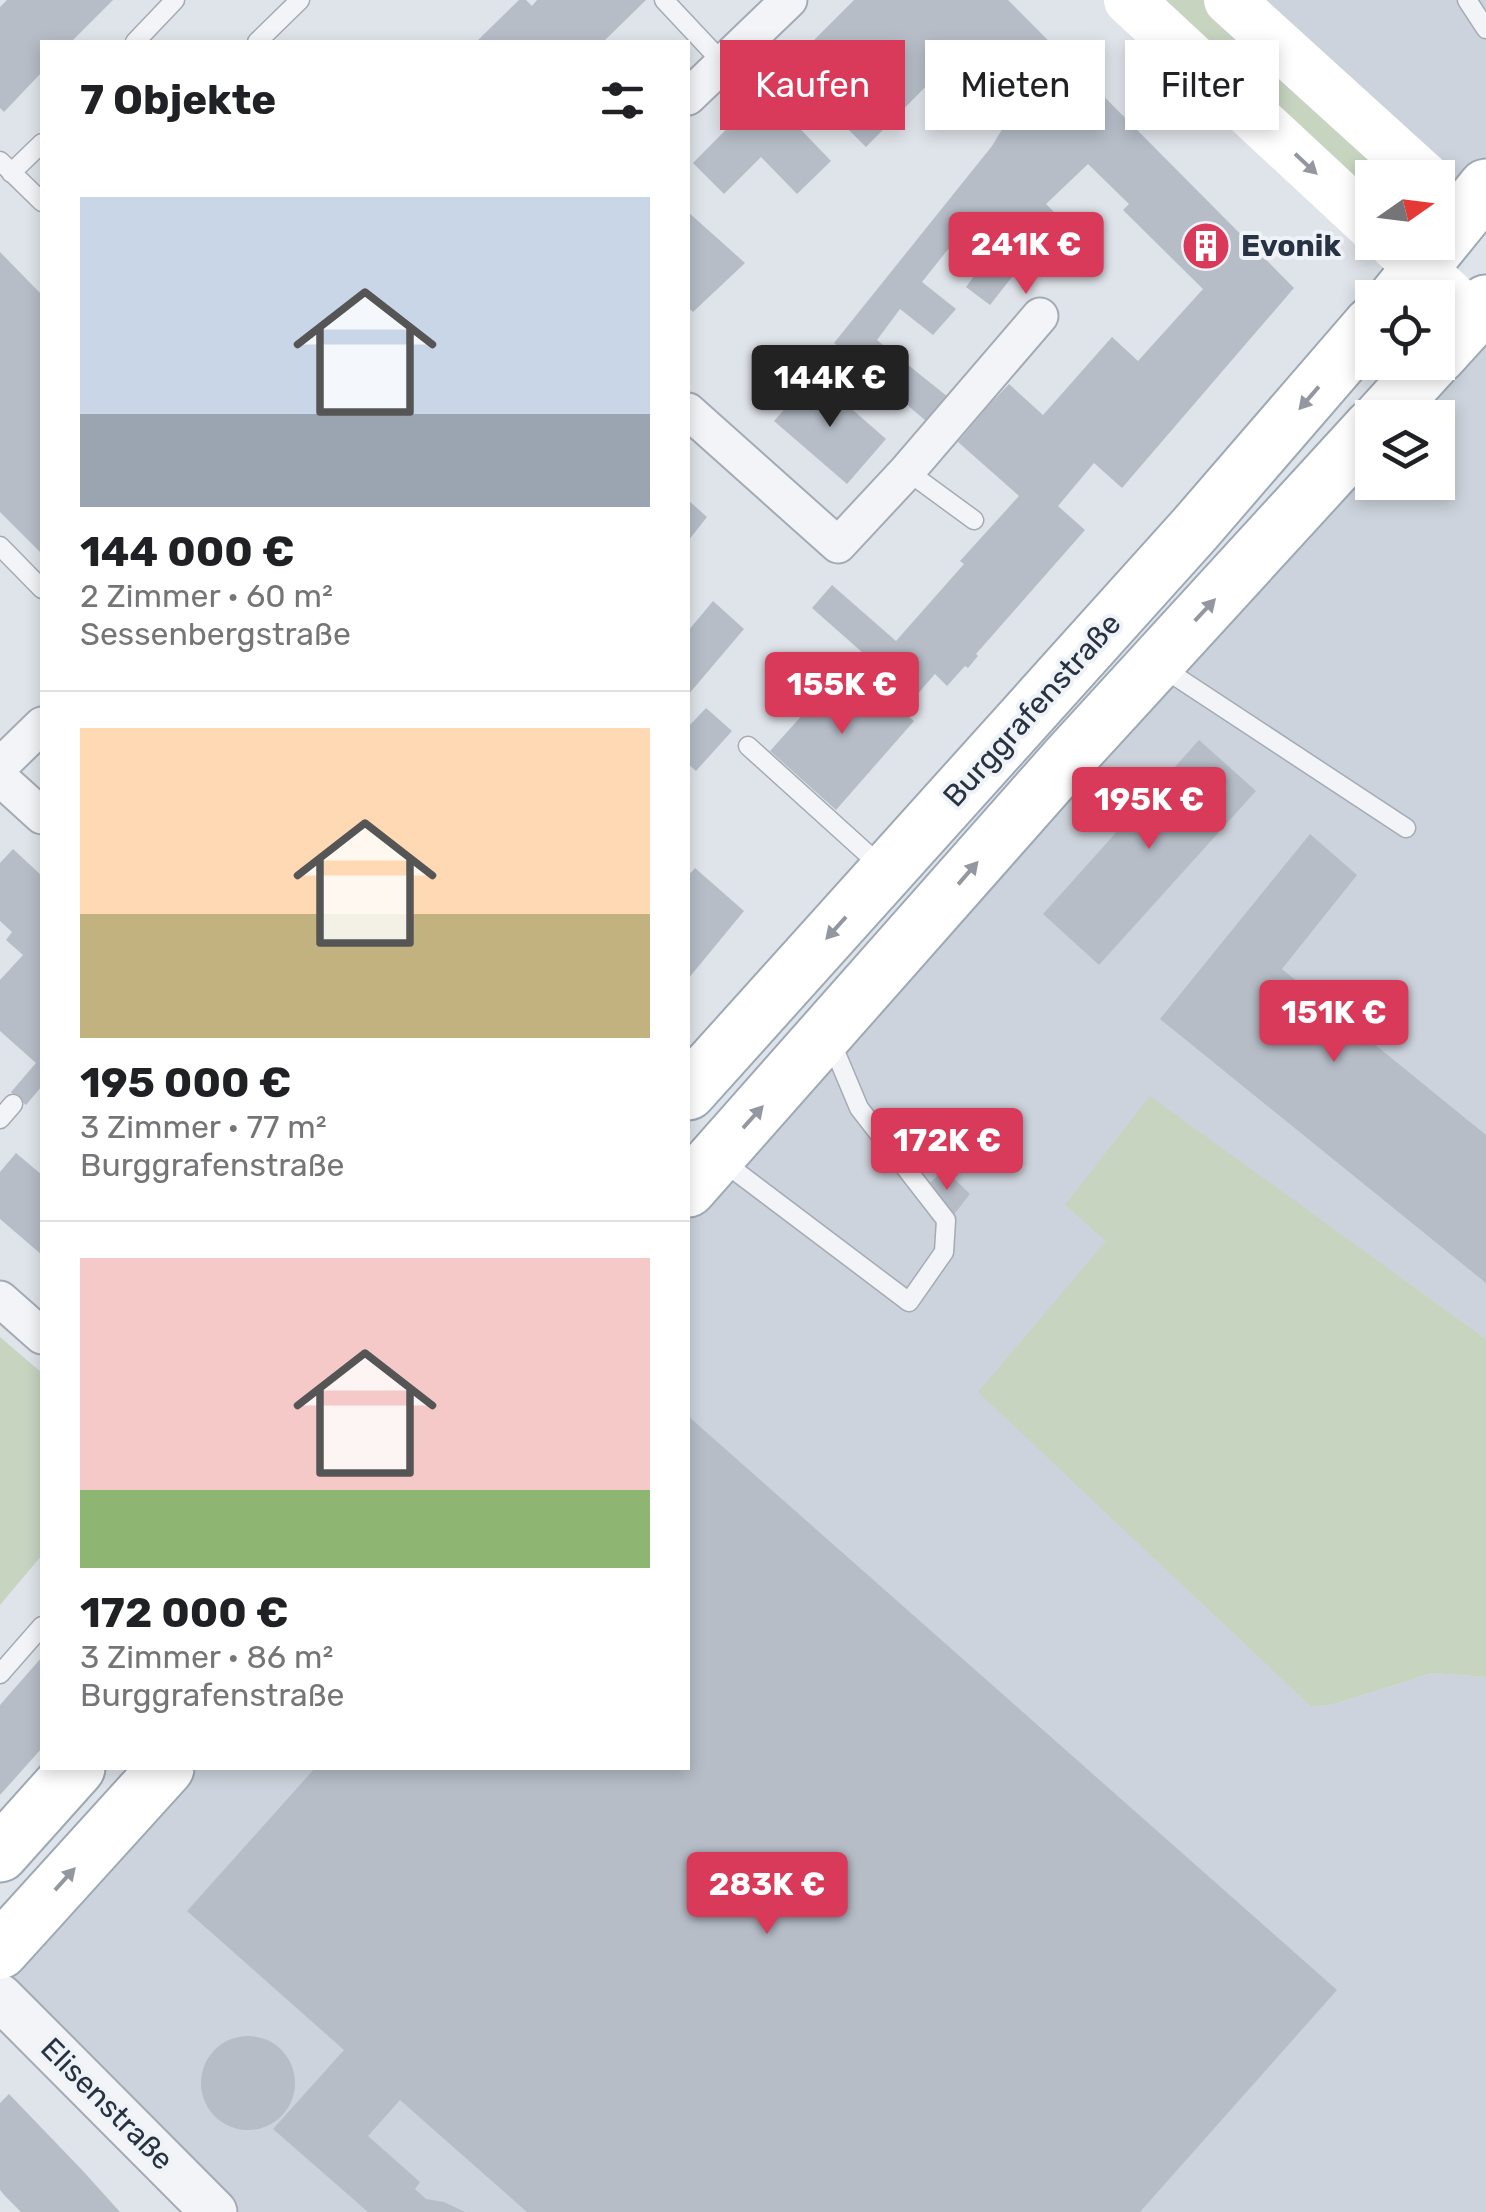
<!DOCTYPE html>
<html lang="de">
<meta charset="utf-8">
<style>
body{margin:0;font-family:Rubik,sans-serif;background:#f2f2f2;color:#202124;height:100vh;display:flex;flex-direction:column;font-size:38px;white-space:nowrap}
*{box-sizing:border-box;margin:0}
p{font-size:32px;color:#757577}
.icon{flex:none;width:55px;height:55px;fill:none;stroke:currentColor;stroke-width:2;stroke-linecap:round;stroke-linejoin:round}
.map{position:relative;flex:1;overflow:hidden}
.details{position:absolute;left:40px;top:40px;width:650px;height:1730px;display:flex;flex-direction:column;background:#fff;border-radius:0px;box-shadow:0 5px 15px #0003}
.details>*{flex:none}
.hud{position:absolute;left:720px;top:40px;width:615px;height:90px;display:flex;gap:20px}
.needle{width:65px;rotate:76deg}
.tools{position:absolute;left:1355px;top:160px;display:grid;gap:20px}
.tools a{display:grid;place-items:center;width:100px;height:100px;border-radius:0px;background:#fff;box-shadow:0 5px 15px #0003;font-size:50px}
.price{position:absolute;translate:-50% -85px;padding:0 22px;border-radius:10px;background:#d93a59;color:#fff;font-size:32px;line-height:65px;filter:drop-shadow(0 2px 5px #0008)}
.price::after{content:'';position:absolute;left:50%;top:60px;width:30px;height:22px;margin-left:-15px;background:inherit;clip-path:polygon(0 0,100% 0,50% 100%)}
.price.on{background:#222;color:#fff}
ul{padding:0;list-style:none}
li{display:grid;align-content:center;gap:20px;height:530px;padding:0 40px}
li+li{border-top:2px solid #e0e0e0}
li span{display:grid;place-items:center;height:310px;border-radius:0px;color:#555}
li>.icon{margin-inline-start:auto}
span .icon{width:180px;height:180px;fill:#fffc;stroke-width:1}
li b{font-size:42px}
h2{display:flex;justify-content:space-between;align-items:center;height:120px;padding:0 40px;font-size:42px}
.pill{padding:0 35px;border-radius:0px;background:#fff;box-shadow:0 5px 15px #0003;font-size:35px;line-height:90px}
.pill.on{background:#d93a59;color:#fff}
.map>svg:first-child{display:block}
.built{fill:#cdd3dc}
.green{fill:#c6d4c0}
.building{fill:#b6bdc7}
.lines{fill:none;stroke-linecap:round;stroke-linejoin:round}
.service-casing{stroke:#a4abb4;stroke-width:21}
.minor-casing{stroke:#a4abb4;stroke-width:39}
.tertiary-casing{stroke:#a4abb4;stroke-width:49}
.primary-casing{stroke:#9ea9b6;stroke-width:59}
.service{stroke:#f2f4f8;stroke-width:18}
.minor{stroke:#f2f4f8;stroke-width:35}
.tertiary{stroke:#f2f4f8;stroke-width:45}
.secondary{stroke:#fff;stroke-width:50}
.primary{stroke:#fff;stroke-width:55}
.oneway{fill:#9398a0}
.labels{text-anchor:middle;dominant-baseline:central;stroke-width:8;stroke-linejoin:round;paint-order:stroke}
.poi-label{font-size:30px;font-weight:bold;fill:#273242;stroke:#eff3f7;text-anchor:start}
.street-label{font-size:30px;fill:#273242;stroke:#eff3f7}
</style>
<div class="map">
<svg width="1486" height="2212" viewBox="0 0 1486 2212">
<rect width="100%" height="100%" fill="#dfe4ea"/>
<path class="built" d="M1229,0H1486V232L1438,188Z
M1486,304V1339L1150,1097L1107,1241L979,1392L1311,1707L1334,1704L1433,1673L1486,1677V2212H221L0,1969L176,1768H688V1200L1372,429V482H1438V418L1383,417Z"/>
<path class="green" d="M1130,0H1228L1425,177L1372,178V223Z
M1150,1096L1486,1339V1677L1433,1673L1334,1704L1311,1707L978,1392L1106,1241L1065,1205Z
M0,1337L42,1373V1555L0,1605Z"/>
<path class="building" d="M7,0H113L71,42H42V72L4,112L0,108V7Z
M519,0H526L532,6L537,0H646L603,42H476Z
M854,0H1008L1294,288L1122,488L1094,463L1058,506L1085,530L976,654L978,656L968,668L965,666L947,686L935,674L914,698L812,608L832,585L896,641L964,564L960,561L1019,496L958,442L989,405L1009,384L1043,415L1112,337L1138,361L1203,289L1123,210L1129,204L1088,164L1046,204L1059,217L990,305L966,287L993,250L965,228L922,282L956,309L933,335L900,309L877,340L948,397L926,421L834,343L992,146L1021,98L1008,85L999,94L958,54L866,147L786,68Z
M764,91L831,161L797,194L761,157L724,194L693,163Z
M688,212L745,263L693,312L688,307Z
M0,252L42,295V554L0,512Z
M814,376L886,439L847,484L774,421Z
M688,500L707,517L688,541Z
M713,601L744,629L688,695V631Z
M848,664L914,721L836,810L770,751Z
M706,708L732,731L696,771L688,764V727Z
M1199,740L1256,791L1099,965L1043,914Z
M1310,834L1357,875L1282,969L1486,1135V1283L1160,1019Z
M13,849L42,876V1086L26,1105L11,1092L36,1063L0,1031V980L23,955L6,940L12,932L0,921V863Z
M695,868L744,911L688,979V876Z
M16,1153L42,1175V1255L0,1219V1172Z
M944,1169L970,1194L952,1217L923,1190Z
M688,1416L1337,1990L1140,2212H527L400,2100L368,2136L420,2182L415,2189L426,2199L444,2202L465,2212H368L273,2129L344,2050L187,1911L315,1768H688Z
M42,1657V1748L0,1795V1705Z
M201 2083a47 47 0 1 1 94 0a47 47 0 1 1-94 0Z
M9,2094L83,2171L120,2212H21L5,2196L0,2190V2103Z"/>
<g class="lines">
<g class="service-casing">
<path id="service" d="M664,0L723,63
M1467,0L1486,29
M135,42L175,0
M257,42L300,0
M0,161L42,202
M11,173L42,143
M907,471L974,520
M0,546L42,589
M1160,666L1406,828
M748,746L883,868
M0,1119L13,1104
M721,1160L909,1302L944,1252L946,1220L859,1108L830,1039
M0,1674L42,1626"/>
</g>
<g class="minor-casing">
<path id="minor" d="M688,97L789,0
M688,411L838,545L907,471L1040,316
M0,766L42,725
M0,778L42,816
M0,1299L42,1336"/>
</g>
<g class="tertiary-casing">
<path id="tertiary" d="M0,1997L214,2212"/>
</g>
<g class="primary-casing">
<path id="primary" d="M1396,298L1486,187
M1438,356L1486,303
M1381,418L1432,362
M688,1092L1194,530L1372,324
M688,1189L1068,759L1372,427
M0,1854L77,1768
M0,1951L166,1768"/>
</g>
<use href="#service" class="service"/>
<use href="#minor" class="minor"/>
<use href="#tertiary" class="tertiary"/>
<path class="secondary" d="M1129,0L1372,226
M1229,0L1425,178
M1392,242L1473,317"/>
<use href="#primary" class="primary"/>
</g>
<defs><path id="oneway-solid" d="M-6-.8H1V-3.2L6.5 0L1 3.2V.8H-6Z" transform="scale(2.5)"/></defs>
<g class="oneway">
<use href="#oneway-solid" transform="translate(1306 164) rotate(43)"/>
<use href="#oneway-solid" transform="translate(1309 398) rotate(131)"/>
<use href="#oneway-solid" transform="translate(1205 610) rotate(-47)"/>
<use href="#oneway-solid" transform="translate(968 873) rotate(-49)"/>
<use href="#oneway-solid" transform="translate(836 928) rotate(132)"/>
<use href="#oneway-solid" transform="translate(753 1117) rotate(-48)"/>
<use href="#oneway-solid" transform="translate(65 1879) rotate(-48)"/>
</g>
<defs>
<g id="building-disc" transform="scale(2.5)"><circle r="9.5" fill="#d93a59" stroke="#eff3f7"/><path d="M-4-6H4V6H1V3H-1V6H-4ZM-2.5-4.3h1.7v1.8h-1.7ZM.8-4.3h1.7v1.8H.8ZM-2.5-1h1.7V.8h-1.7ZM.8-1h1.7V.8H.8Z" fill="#fff"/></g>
</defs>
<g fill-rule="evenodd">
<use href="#building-disc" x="1206" y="246"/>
</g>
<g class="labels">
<g class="poi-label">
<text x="1241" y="246">Evonik</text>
</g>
<g class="street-label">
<text transform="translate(1032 710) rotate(-48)">Burggrafenstraße</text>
<text transform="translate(107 2104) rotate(45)">Elisenstraße</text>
</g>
</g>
</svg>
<div class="tools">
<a><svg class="needle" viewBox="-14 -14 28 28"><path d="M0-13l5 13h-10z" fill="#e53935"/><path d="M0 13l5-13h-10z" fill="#757577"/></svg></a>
<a><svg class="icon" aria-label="locate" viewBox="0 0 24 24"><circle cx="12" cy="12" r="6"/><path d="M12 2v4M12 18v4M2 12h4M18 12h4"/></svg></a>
<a><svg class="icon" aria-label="layers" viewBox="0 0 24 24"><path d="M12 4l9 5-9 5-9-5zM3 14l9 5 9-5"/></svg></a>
</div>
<b class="price" style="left:1026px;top:297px">241K €</b>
<b class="price on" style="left:830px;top:430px">144K €</b>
<b class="price" style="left:842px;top:737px">155K €</b>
<b class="price" style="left:1149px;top:852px">195K €</b>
<b class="price" style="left:1334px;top:1065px">151K €</b>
<b class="price" style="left:947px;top:1193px">172K €</b>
<b class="price" style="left:767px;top:1937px">283K €</b>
<div class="hud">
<a class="pill on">Kaufen</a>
<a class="pill">Mieten</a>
<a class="pill">Filter</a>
</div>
<section class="details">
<h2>7 Objekte<svg class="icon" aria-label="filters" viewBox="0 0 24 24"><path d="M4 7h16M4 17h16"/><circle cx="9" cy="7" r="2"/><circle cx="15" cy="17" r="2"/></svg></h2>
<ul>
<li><span style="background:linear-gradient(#c9d6e8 70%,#9aa5b1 0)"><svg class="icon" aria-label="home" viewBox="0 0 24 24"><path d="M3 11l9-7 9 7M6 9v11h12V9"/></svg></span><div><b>144 000 €</b><p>2 Zimmer · 60 m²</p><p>Sessenbergstraße</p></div></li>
<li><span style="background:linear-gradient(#ffd9b3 60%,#c2b280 0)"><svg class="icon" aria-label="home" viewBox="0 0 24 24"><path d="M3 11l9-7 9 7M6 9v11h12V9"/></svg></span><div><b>195 000 €</b><p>3 Zimmer · 77 m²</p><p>Burggrafenstraße</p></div></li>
<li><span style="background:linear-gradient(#f6c9c9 75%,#8fb573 0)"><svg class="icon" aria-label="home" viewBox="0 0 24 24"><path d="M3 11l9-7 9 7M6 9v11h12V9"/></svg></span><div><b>172 000 €</b><p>3 Zimmer · 86 m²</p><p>Burggrafenstraße</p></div></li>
</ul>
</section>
</div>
